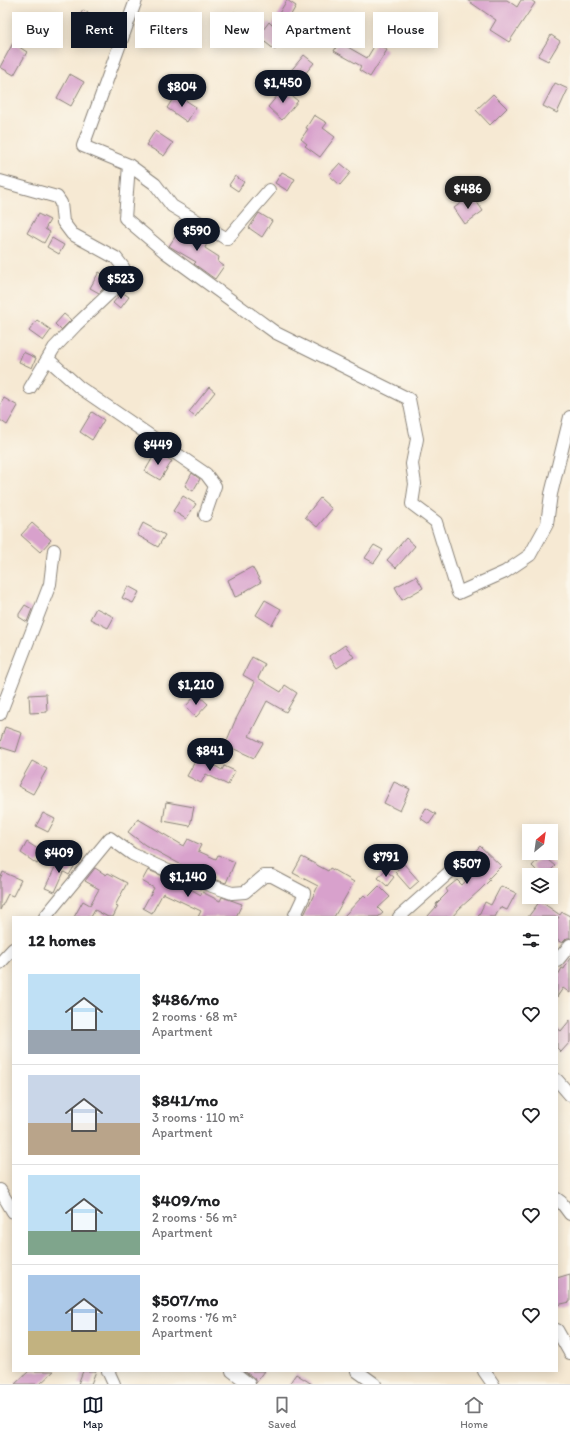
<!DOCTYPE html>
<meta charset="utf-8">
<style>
body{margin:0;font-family:Itim,sans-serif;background:#f2f2f2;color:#202124;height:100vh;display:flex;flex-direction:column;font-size:15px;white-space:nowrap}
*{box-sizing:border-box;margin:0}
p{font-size:13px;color:#757577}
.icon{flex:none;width:22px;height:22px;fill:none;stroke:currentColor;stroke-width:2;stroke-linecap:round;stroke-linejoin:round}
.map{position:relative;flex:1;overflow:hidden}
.side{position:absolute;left:12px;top:916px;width:546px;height:456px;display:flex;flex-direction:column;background:#fff;border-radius:0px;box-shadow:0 2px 10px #0003}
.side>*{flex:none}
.hud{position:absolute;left:12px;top:12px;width:546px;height:36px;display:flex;gap:8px}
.needle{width:26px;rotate:29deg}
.tools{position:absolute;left:522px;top:824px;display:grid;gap:8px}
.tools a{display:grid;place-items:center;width:36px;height:36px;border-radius:0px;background:#fff;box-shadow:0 2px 10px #0003;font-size:20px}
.price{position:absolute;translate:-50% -34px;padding:0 9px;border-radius:14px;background:#111827;color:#fff;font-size:13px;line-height:26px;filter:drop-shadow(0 1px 2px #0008)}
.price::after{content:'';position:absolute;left:50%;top:24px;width:12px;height:9px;margin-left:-6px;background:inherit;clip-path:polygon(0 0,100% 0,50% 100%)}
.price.selected{background:#222;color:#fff}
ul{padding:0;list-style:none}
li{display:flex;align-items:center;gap:12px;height:100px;padding:0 16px}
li+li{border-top:1px solid #e0e0e0}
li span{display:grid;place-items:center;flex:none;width:112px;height:80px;border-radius:0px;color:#555}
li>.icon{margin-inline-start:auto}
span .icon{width:48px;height:48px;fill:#fffc;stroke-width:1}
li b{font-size:17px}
h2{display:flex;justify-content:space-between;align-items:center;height:48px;padding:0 16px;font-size:17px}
.pill{padding:0 14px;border-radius:0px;background:#fff;box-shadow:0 2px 10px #0003;font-size:14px;line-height:36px}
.pill.selected{background:#111827;color:#fff}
.tab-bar{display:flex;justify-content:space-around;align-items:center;height:56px;border-top:1px solid #e0e0e0;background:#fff;font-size:11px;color:#757577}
.tab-bar a{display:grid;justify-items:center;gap:2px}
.tab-bar .selected{color:#111827}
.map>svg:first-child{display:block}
.building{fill:#d8a1cc}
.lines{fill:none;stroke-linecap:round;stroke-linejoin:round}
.minor-casing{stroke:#898278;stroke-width:14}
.minor{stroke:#fff;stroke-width:12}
</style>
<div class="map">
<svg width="570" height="1384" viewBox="0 0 570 1384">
<rect width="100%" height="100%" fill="#fbf7ec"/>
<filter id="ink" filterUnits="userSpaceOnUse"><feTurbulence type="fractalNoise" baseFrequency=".025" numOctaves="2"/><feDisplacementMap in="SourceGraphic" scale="8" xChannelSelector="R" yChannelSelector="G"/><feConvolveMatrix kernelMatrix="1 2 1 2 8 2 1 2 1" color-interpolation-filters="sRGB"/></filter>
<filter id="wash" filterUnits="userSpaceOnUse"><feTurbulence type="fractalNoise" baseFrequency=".012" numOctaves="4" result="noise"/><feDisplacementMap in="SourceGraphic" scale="16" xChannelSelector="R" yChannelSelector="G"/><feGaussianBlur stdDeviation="0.9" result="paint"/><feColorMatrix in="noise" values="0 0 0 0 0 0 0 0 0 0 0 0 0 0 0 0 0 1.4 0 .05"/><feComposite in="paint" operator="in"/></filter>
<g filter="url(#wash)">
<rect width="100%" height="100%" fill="#f6e9d3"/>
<g id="blocks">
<path class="building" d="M287,0L296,6L281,32L286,36L275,50L256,35L244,28L241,34L226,25L234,12L263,30L269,22L272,25Z
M467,0H507L517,7L521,0H531L535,3L509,42L490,30L496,20Z
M83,10L116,29L109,43L75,24Z
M393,13L411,23L402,38L385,28Z
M169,21L180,28L170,45L158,38Z
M551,35L560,41L548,61L538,56Z
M339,42L367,58L376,43L387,50L370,77L359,70L361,66L334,51Z
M13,43L27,52L14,75L0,67Z
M304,55L314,63L299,81L289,73Z
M70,74L84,82L71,106L57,98Z
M555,83L568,89L557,113L543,106Z
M283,89L298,101L282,120L268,107Z
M176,94L196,107L187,122L167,108Z
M493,94L507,108L490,125L476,110Z
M314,115L327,123L323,128L335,137L320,157L305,146L307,144L301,139L308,129L306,128Z
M155,131L173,143L164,156L146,145Z
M340,163L351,172L340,185L329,175Z
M282,172L295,179L288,191L275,183Z
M235,176L244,182L238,191L229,185Z
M472,195L483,211L465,224L454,208Z
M259,213L272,221L262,237L249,228Z
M38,214L50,220L45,229L50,232L44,243L27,233Z
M182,226L191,230L188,235L207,243L205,248L219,257L218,262L224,266L215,279L194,264L196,262L169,246Z
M52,238L64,245L59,254L47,247Z
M99,272L109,278L103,289L99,293L90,288Z
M122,292L129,297L120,309L113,303Z
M64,314L71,320L61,330L55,324Z
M37,320L51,330L43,341L29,331Z
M23,352L36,358L32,368L19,362Z
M209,387L215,392L195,417L189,412Z
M4,398L18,406L7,425L0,420V405Z
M92,412L104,420L92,440L80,432Z
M156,452L172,461L160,480L145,471Z
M192,473L200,479L193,491L185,486Z
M183,496L196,504L186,519L173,511Z
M320,498L332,509L317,527L305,517Z
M32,523L51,540L40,552L21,535Z
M143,523L165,535L158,547L137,535Z
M406,538L415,546L396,568L387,560Z
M374,545L383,550L374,563L365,558Z
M252,567L261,582L242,593L243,594L235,597L228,580Z
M416,576L423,588L402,600L395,587Z
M128,586L139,592L133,603L122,598Z
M265,600L281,609L272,625L256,615Z
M25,605L32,609L27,622L19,617V614Z
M96,608L114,617L108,628L90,619Z
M345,645L354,657L337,668L329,656Z
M252,657L265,664L258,678L281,692L285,685L297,693L286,712L267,701L249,736L263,743L254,758L241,752L225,745L235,721L255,682L243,675Z
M46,694L47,712L30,713L29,695Z
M197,694L208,704L196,717L185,707Z
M5,727L22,733L16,752L0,747V742Z
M198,756L222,770L224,766L235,771L228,785L206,774L201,783L187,776Z
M32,761L47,769L33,794L18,786Z
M394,782L410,789L400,811L384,803Z
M166,802L194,807L190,826L163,821Z
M426,808L436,814L429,824L420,818Z
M43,813L55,819L48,832L36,826Z
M138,819L184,846L188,839L201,845L198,851L216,859L218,855L235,862L226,883L214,879L215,877L190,867L189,869L145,845L128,832Z
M27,842L44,853L37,864L21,853Z
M480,846L501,866L488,879L490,880L480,890L459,909L452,917H427L437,906L436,904L448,892L446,889L457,880L462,885L478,868L468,859Z
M542,855L555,866L546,875H541L532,866Z
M60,857L75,865L69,875L64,872L55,892L45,888Z
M302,857L328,871L330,868L354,882L334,917H303L318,886L293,873Z
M404,864L419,881L410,889L395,872Z
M95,868L106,875L108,873L127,883L115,906L118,907L113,917H108L95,910L91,917H74L83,901L90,905L99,889L85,881Z
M148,870L178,882L201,895L202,892L220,901L222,897L242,904L236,917H198L201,911L163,893L152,913L143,908L154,888L142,881Z
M385,870L394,877L387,886L378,878Z
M3,872L21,880L13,896L8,894L0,910V879Z
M379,886L390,897L378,908L383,913L378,917H343L364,895L367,898Z
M501,886L516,893L507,910L500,907L495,917H478L485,902L491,905Z
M540,901L560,915L562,912L570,916V938H567L562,943L557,940V920L559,917H528Z
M570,958V993L563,988L557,997V977L562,968L564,969Z
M570,1020V1042L561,1052L557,1048V1028L561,1031Z
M570,1274V1302L557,1305V1278Z
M29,1371H54L40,1384H15Z
M83,1371H96L91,1384H78Z
M244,1371H265L256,1383L254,1378Z
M296,1374L312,1384H289Z"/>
</g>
</g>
<g filter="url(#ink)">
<use href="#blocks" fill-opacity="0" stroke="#898278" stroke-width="1"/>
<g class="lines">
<g class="minor-casing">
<path id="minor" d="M136,0L83,146L129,165L155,184L172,206L227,239L269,190
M129,165L125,218L165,252L276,333L409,399L417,439L412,464L415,484L412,504L436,522L458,593L505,572L530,555L547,524L551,494L570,417
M0,181L57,197L61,203L63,222L72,234L116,258L123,267L113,290L76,325L54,348L30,388
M49,360L79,387L206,474L215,486L205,515
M0,714L50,584L54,550
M45,917L110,838L132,854L166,870L232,893L245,892L264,876H272L304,893L303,898L294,917
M399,917L453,869
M557,961L570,945
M0,963L13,949
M557,1080L570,1095
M0,1190L13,1212
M557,1199L561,1202L570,1214
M557,1330L570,1353
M108,1371L114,1384
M232,1371L249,1384
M357,1371L375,1384
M484,1371L493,1384"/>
</g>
<use href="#minor" class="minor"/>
</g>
</g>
</svg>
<div class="tools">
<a><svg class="needle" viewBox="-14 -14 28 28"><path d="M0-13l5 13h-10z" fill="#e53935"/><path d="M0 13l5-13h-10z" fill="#757577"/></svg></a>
<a><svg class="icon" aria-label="layers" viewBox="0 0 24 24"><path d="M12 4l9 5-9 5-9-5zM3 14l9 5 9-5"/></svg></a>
</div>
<b class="price" style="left:283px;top:104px">$1,450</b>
<b class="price" style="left:182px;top:108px">$804</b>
<b class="price selected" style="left:468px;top:210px">$486</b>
<b class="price" style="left:197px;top:252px">$590</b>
<b class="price" style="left:121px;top:300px">$523</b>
<b class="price" style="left:158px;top:466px">$449</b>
<b class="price" style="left:196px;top:706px">$1,210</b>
<b class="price" style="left:210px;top:772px">$841</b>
<b class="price" style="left:59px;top:874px">$409</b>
<b class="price" style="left:386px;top:878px">$791</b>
<b class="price" style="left:467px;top:885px">$507</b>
<b class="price" style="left:188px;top:898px">$1,140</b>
<div class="hud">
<a class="pill">Buy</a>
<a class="pill selected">Rent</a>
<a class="pill">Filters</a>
<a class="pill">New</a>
<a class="pill">Apartment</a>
<a class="pill">House</a>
</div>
<section class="side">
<h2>12 homes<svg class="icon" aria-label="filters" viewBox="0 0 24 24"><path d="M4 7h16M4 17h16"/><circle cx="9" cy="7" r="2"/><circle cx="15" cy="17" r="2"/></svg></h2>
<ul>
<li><span style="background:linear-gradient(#bfe0f5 70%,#9aa5b1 0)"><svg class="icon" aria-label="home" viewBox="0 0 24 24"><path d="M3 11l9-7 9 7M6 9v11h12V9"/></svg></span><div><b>$486/mo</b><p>2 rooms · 68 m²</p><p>Apartment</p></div><svg class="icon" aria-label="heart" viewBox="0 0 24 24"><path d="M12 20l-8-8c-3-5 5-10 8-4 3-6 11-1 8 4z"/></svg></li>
<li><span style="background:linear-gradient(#c9d6e8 60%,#b9a48a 0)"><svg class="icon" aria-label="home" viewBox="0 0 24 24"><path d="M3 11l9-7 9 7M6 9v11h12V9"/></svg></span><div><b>$841/mo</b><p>3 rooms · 110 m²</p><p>Apartment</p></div><svg class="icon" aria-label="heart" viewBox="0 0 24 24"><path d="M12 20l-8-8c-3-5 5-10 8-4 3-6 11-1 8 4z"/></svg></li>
<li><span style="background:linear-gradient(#bfe0f5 70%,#7fa58c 0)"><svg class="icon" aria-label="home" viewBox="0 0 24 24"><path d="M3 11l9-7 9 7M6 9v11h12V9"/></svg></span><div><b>$409/mo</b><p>2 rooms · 56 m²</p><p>Apartment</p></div><svg class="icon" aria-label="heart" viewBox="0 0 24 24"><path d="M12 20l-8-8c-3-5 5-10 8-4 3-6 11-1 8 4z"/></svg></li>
<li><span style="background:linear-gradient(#a9c7e8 70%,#c2b280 0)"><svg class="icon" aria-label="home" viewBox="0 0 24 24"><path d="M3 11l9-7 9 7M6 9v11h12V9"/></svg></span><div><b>$507/mo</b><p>2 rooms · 76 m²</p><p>Apartment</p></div><svg class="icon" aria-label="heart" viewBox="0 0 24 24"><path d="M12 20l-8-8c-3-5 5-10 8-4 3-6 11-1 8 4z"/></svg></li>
</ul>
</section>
</div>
<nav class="tab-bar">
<a class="selected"><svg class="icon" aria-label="map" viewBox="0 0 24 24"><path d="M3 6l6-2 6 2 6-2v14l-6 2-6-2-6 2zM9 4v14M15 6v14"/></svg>Map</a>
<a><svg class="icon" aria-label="saved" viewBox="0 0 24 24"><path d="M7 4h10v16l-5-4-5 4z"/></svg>Saved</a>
<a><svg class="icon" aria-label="home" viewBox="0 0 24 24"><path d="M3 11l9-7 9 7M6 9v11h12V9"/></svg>Home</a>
</nav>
